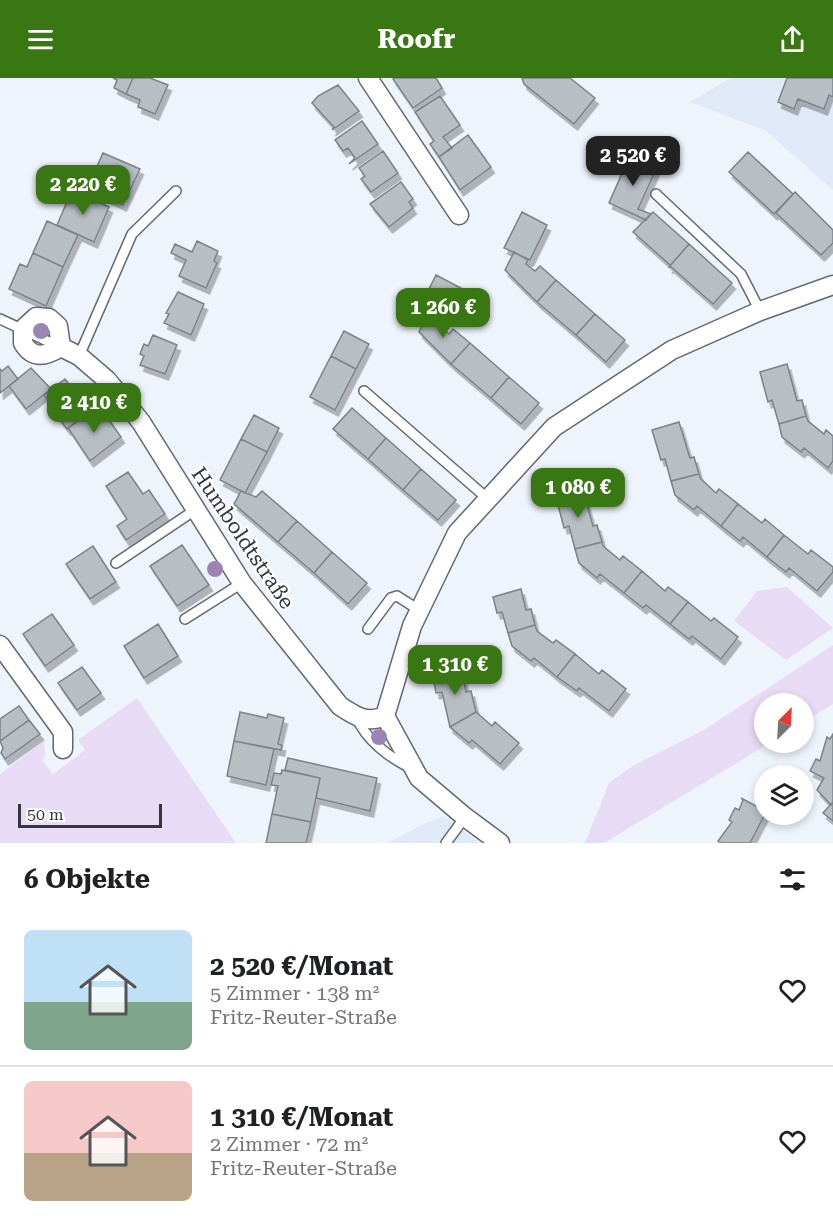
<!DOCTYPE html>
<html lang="de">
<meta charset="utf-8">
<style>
body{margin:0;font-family:"Roboto Serif",serif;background:#f2f2f2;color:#202124;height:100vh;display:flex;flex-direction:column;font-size:22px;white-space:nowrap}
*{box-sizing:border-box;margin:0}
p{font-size:20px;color:#757577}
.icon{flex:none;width:33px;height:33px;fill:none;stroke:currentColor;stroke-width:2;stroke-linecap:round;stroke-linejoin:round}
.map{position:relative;height:765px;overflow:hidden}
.side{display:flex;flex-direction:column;background:#fff;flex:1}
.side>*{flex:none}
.needle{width:39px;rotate:24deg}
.buttons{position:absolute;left:754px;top:615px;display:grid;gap:12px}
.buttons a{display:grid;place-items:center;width:60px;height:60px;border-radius:50%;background:#fff;box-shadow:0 3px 9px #0003;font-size:30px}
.scale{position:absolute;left:18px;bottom:15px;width:144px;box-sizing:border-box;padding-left:6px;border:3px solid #35373b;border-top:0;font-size:16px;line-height:21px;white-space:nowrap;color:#35373b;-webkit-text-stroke:4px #fff;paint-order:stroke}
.price{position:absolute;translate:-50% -51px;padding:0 14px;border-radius:12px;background:#397713;color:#fff;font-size:20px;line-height:39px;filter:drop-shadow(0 2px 3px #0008)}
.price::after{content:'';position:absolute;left:50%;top:36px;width:18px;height:14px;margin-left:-9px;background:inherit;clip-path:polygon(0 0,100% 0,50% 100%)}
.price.active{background:#222;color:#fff}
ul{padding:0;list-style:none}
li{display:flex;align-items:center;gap:18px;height:150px;padding:0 24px}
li+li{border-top:2px solid #e0e0e0}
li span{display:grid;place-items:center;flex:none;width:168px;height:120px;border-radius:9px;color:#555}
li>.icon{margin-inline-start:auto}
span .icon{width:72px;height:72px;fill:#fffc;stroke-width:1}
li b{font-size:26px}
h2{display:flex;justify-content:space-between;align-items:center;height:72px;padding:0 24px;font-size:26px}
header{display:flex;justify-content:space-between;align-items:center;height:78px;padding:0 24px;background:#397713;color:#fff;font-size:27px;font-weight:700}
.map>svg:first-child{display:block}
.built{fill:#e0e9f7}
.green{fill:#e8dbf6}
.building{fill:#b7bfc5;stroke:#7a8388;stroke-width:1.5;filter:url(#shadow)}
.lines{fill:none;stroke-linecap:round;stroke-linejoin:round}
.lane-casing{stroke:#646970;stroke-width:12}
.street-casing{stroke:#646970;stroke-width:21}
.lane{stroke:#fff;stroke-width:9}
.street{stroke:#fff;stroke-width:18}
.tree{fill:#9b85b5}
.labels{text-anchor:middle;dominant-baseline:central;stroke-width:4.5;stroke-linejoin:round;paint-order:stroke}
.street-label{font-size:21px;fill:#35373b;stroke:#fff}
</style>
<header><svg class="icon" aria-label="menu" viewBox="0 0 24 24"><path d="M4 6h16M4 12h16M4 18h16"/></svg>Roofr<svg class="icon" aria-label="share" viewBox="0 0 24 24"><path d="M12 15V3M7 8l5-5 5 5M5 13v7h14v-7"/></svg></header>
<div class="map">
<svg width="833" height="765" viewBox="0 0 833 765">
<defs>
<filter id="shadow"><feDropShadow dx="3.5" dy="6" stdDeviation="0" flood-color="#0004"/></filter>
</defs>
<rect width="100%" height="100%" fill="#eef4fc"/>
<path class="built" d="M731,0H833V112L765,52L690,24Z
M444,738L480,765H387L428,744Z"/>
<path class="green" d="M787,509L833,550L786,582L734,543L757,513Z
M833,567V626L804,644V626H765V664L770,665L604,765H585L609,705L631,689L707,650Z
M137,620L236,765H0V696L44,663L45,679L42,682L53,696L85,672L78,662Z"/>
<path class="building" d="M113,0H133L126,16L114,10L117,2Z
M133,0H150L168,7L155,36L138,29L140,22L126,16Z
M395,0H436L442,10L413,30L393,1Z
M522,0H570L595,20L574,46L524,6Z
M787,0H833V19L829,17L824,31L798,21L794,31L778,24Z
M338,7L359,33L332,52L334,49L312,25L318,18Z
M440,18L460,47L443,59L452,70L439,79L430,66L434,63L415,34Z
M362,43L378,66L349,86L355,80L348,70L343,73L335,62Z
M468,57L491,89L460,112L439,79Z
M383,73L398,95L371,114L361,101L365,98L359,90Z
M748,74L793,116L774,136L729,94Z
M103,75L140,91L123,127L87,110Z
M630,77L657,89L638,131L651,136L646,142L609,125Z
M401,104L413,121L409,124L413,130L389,149L370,126Z
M72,112L109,129L94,164L57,147Z
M795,114L833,152V165L821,177L776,135Z
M522,134L547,147L530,182L504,170Z
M653,134L689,166L669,189L670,187L633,154Z
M47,143L78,157L63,189L33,175Z
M197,163L218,173L214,183L217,185L206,210L179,198L186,182L171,175L175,166L192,174Z
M689,166L732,205L713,226L670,188L669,190V189Z
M514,174L528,182L526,186L535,193L540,188L556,202L537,224L505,192Z
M33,175L63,189L46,228L9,211L20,186L27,189Z
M436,197L461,210L444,245L418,233Z
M556,202L595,236L576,257L537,224Z
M178,214L204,226L191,257L164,245L169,236L166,235Z
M595,236L625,262L606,284L576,257Z
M427,237L442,244L440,248L449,256L453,251L470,265L451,286L419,254Z
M344,253L369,266L356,291L331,278Z
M153,257L177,267L165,296L140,287L144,278L140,276L144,266L148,268Z
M470,265L509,299L491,320L451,286Z
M331,278L356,291L335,332L310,319Z
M787,286L797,323L802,322L806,338L779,346L772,322L768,324L760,294Z
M8,288L18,301L0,315V291L2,293Z
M31,290L51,311L26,331L9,308Z
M509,299L539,325L521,346L491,320Z
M65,301L72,310L51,326L44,317Z
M69,312L87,336L67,351L50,328Z
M95,330L106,343L109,342L121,359L90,383L68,350Z
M352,330L386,360L368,381L333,351Z
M254,337L279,350L267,374L241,361Z
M806,338L808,343L824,356L826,352L833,358V383L828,390L804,370L801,374L782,359L779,346Z
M679,344L690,380L694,379L699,396L671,403L665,381L661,382L652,352Z
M386,360L421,391L403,412L368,381Z
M241,361L267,374L245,415L220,402Z
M421,391L456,422L438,442L403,412Z
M128,394L143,416L149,412L165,436L126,462L117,448L127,441L106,408Z
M699,396L701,401L716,415L719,411L738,426L721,448L697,428L694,432L675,417L671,403Z
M583,412L593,448L597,447L602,464L575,471L569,448L564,450L556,419Z
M241,413L256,419L262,413L297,443L278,464L234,426Z
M738,426L762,445L765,441L784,457L767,479L743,459L740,463L721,448Z
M297,443L332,474L314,495L278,464Z
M784,457L808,476L811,472L833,489V494L817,513L789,490L786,494L767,479Z
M602,464L603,468L620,482L623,478L642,493L624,515L600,496L597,500L579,485L575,471Z
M182,467L209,507L177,528L150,488Z
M93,468L116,504L90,521L66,486Z
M332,474L367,505L348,526L314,495Z
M642,493L665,513L668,509L688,524L670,546L646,527L643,530L624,515Z
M521,511L526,532L531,531L535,547L508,555L502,534L497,535L493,519Z
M688,524L711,543L714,540L738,559L721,581L692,558L689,561L670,546Z
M52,536L74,567L45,588L23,556Z
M158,546L178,578L144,600L124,568Z
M535,547L537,553L553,565L556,562L575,576L557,599L534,580L531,583L512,568L508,555Z
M575,576L599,596L602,592L626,611L609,633L579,610L577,613L557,599Z
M82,589L101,615L77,632L58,605Z
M462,592L466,614L471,613L476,634L450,649L442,614L436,615L433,599Z
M19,628L29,642L0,663V641Z
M240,634L267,640L268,636L284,640L278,666L282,667L281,672L234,663Z
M476,634L492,648L495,644L519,665L500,686L472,662L469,665L450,649Z
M29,642L40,656L5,681L1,675L3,670L0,663Z
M833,656V724L831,727L817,712L824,700L810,693L816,681L820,683L827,659L830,661Z
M234,663L274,671L266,707L227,698Z
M288,680L377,700L370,733L316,720L320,700L285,692Z
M282,692L320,700L311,744L272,736L278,708L271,707L274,695L281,696Z
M741,720L765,733V736L750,765H721L718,763L732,744L729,742L735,730L739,732L743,722Z
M833,724V743L823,735Z
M272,736L311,744L306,765H266Z"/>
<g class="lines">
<g class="lane-casing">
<path id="lane" d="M656,116L741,196L760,233
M0,241L60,269
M79,278L132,156L176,113
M364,313L488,421
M116,485L195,432
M185,541L242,505
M368,551L391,520L397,518L419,532
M357,640C366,662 390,680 411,690
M446,765L465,739"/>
</g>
<g class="street-casing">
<path id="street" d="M368,0L459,137
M36,239L49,240L58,248L61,269C46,278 33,282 23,265V251Z
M61,269L79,278L107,302L141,344L242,505L340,628C355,638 367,646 385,638
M0,567L63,654V671
M500,765L465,739L419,700L385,638L412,548L457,455L554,349L672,272L760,233L833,207"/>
</g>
<use href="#lane" class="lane"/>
<use href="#street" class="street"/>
</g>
<g class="tree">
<circle cx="41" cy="253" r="8"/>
<circle cx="215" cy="491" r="8"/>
<circle cx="379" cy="659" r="8"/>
</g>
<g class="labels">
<g class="street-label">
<text transform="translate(243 460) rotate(56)">Humboldtstraße</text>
</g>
</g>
</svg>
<div class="buttons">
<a><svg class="needle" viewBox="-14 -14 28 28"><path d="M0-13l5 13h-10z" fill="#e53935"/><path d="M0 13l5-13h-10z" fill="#757577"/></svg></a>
<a><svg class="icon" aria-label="layers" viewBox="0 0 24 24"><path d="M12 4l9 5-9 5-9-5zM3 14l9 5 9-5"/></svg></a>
</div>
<div class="scale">50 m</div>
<b class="price active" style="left:633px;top:109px">2 520 €</b>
<b class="price" style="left:83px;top:138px">2 220 €</b>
<b class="price" style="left:443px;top:261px">1 260 €</b>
<b class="price" style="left:94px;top:356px">2 410 €</b>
<b class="price" style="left:578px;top:441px">1 080 €</b>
<b class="price" style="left:455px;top:618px">1 310 €</b>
</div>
<section class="side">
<h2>6 Objekte<svg class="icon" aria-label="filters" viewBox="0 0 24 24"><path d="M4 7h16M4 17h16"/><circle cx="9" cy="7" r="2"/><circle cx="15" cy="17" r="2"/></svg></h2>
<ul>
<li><span style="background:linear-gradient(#bfe0f5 60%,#7fa58c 0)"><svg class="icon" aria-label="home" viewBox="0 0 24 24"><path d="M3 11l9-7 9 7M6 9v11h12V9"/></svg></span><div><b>2 520 €/Monat</b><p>5 Zimmer · 138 m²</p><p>Fritz-Reuter-Straße</p></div><svg class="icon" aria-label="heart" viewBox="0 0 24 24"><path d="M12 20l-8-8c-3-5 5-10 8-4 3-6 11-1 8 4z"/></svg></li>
<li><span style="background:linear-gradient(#f6c9c9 60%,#b9a48a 0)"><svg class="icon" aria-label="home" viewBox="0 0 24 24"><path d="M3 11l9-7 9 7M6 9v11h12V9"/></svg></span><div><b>1 310 €/Monat</b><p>2 Zimmer · 72 m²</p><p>Fritz-Reuter-Straße</p></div><svg class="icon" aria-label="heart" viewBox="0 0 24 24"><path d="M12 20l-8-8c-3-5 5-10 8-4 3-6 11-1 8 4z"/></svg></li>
</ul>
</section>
